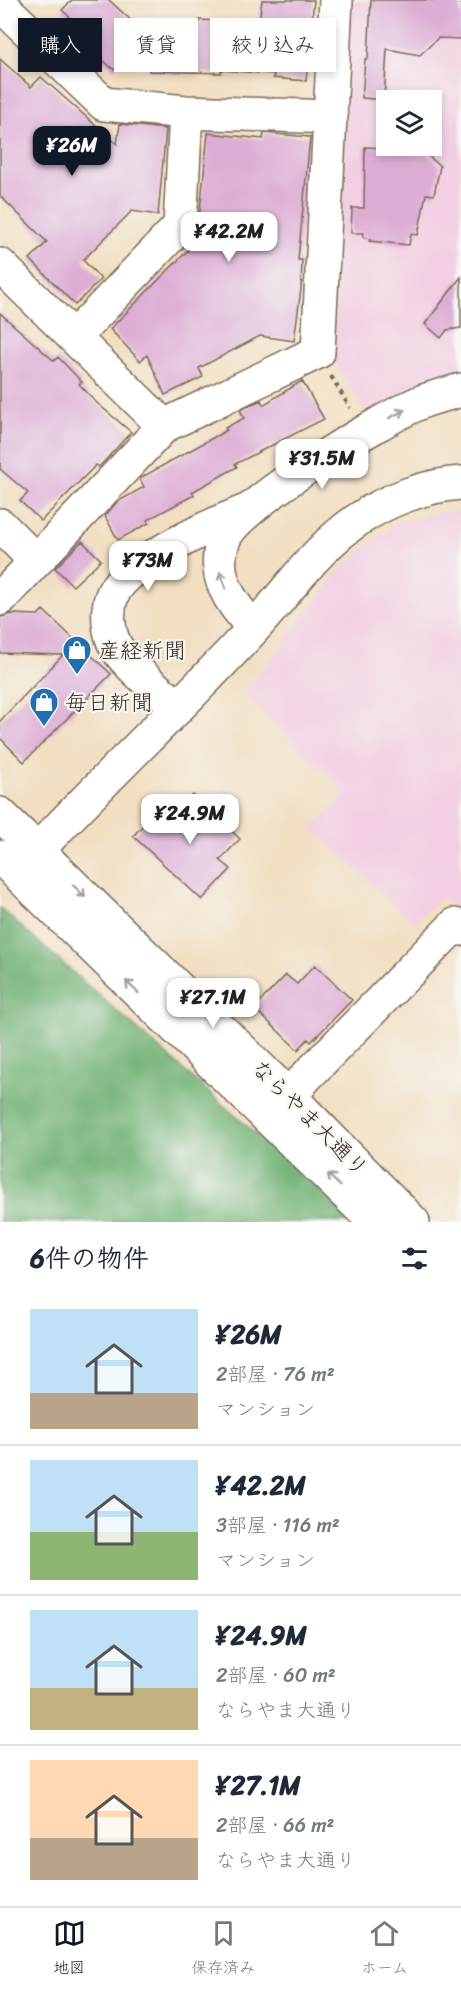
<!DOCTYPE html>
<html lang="ja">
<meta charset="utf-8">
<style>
body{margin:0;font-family:Sriracha,"Klee One",sans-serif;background:#f2f2f3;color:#1f2937;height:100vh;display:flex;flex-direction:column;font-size:22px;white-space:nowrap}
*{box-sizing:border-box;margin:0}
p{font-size:20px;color:#747a83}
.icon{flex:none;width:33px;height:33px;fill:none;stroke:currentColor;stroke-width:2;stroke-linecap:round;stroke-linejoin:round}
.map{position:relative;height:1222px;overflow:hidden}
.drawer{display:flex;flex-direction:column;background:#fff;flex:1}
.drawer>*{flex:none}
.top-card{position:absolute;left:18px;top:18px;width:426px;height:54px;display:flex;gap:12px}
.fabs{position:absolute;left:376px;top:90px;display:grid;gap:12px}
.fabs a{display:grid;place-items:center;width:66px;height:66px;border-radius:0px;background:#fff;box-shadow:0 3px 9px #0003;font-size:30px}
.price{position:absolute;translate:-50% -51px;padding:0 14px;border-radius:12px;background:#fff;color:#222;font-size:20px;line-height:39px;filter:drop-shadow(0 2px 3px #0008)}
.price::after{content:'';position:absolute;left:50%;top:36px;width:18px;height:14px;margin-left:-9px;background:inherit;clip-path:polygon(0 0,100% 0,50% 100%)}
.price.active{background:#111827;color:#fff}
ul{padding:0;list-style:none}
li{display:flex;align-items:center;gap:18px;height:150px;padding:0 30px}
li+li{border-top:2px solid #e0e1e3}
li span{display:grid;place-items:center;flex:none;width:168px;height:120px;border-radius:0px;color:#555}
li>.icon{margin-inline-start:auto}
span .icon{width:72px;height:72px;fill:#fffc;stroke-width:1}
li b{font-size:26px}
h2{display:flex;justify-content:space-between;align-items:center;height:72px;padding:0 30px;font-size:26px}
.pill{padding:0 21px;border-radius:0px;background:#fff;box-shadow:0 3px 9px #0003;font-size:21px;line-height:54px}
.pill.active{background:#111827;color:#fff}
.dock{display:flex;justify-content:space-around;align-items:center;height:84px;border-top:2px solid #e0e1e3;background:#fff;font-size:16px;color:#747a83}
.dock a{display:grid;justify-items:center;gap:3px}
.dock .active{color:#111827}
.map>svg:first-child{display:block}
.built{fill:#f2cfe2;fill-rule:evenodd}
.forest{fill:#6eb072;stroke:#546d48;stroke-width:1.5}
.building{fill:#ddaed5}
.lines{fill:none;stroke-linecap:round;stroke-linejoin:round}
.minor-casing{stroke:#7b6957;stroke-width:36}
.path{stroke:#7b6957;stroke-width:4;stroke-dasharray:4.5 4.5;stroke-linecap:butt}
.minor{stroke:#fff;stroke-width:33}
.oneway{stroke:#a79f9a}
.labels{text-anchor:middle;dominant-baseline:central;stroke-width:4.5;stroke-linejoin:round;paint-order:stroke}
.poi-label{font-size:22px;fill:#3b2a1e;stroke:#f6f6f2;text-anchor:start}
.street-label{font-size:22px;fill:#3b2a1e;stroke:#f6f6f2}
</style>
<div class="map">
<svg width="461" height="1222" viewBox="0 0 461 1222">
<rect width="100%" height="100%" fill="#f6f6f2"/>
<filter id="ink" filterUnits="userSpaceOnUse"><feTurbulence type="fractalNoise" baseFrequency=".0167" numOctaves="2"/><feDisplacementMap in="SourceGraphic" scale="12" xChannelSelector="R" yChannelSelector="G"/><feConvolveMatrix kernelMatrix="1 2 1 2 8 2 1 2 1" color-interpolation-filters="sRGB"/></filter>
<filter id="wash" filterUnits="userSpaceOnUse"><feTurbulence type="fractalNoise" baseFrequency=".008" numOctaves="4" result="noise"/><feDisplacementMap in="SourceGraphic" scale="24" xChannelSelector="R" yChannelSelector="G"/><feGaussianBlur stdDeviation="1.35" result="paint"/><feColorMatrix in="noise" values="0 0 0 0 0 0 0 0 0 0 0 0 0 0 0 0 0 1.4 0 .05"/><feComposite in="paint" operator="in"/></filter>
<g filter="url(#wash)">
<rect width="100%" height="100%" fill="#f2dec1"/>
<path class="built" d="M352,0H461V379L367,414L332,358ZM387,100H432V146H387Z
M461,511V914L442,897L413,923L312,828L345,793L244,693L338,572L365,547L398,522L442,512Z"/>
<path class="forest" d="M0,908L324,1194L350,1222H0Z"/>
<g id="blocks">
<path class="building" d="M72,0H109L134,23L198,28L199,20L240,22V19L259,21L262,0H314L306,81L273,78L274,74L221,70V73L149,71L152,28L114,70L87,46L93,39L62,10Z
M371,0H461V39L438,38L420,55L387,49L384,100L362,98L365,59H368Z
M0,59L31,87L41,77L117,144L120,124L166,129L158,215L132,211L83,260L101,279L75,305L30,259L47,242L0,196Z
M208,133L263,139L264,133L310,137L298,260H302L301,289L294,341L260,336L199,368L203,377L165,395L147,355L140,361L110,329L215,223L199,221Z
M365,147L421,150L440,166L434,195L426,194L418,235L411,234L409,245L369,241L370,239L363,237L364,233H351L352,208H364Z
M461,277V328L447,330L441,338L425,324Z
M0,313L54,361L58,357L82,382L79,384L97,403L131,432L99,467L96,465L41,521L20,501L28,493L0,469Z
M302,381L324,419L235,464L237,467L192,492L194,495L147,520L149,523L118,540L105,516L117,502L144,487L140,479L142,477L227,430L225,428L244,418L240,410L261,400L263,405Z
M82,541L101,560L73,586L55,568Z
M43,610L111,674L24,762L0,738V721L63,655L0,653V617L11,614L38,615Z
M193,795L240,839L220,860L231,869L202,900L133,836L162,805L174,816Z
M315,965L352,1000L311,1042L308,1039L298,1050L254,1008L286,975L297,984Z"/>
</g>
</g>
<g filter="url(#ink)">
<use href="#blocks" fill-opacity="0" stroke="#7b6957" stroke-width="1.5"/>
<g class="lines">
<g class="minor-casing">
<path id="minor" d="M0,4L104,104L186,112L331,117
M0,265L164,426
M74,337L180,226L186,112
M0,525L36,561
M0,599L164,426L318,352L336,0
M254,628C231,604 210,574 224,539C239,503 382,419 421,402C434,397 448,394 461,390
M177,706C158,690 136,673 120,653C106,634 104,602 119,584C141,557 213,524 246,511
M0,814L290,1097L413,1222
M0,857L375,1222
M16,873C93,789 178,711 255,627C288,591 317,547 359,519C387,500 427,485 461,483
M290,1097L305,1078L455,925L461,929"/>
</g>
<path class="path" d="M331,376L350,408"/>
<use href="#minor" class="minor"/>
</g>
<defs><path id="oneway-shaft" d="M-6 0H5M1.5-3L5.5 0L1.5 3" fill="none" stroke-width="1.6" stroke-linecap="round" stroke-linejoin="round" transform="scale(1.5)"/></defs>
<g class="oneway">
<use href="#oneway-shaft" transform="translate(397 414) rotate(-27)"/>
<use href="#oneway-shaft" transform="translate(223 580) rotate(-109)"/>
<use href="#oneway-shaft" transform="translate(79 891) rotate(44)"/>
<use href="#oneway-shaft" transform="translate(132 987) rotate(-136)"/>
<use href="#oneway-shaft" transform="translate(334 1180) rotate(-136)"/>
</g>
</g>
<defs>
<g id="shop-pin" transform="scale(1.5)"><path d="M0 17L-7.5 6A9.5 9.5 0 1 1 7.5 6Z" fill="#1f6fb2" stroke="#f6f6f2"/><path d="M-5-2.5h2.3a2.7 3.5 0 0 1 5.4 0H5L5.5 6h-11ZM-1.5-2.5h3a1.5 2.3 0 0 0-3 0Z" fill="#fff"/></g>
</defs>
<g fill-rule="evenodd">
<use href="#shop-pin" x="77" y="650"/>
<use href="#shop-pin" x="44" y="702"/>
</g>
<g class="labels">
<g class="poi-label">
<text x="98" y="650">産経新聞</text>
<text x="65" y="702">毎日新聞</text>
</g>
<g class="street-label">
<text transform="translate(310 1118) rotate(45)">ならやま大通り</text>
</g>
</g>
</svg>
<div class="fabs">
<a><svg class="icon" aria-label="layers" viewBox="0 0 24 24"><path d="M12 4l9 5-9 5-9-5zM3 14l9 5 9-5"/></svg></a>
</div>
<b class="price active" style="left:72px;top:177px">¥26M</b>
<b class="price" style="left:229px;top:263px">¥42.2M</b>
<b class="price" style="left:322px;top:490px">¥31.5M</b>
<b class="price" style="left:148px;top:592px">¥73M</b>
<b class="price" style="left:190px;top:845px">¥24.9M</b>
<b class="price" style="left:213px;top:1029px">¥27.1M</b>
<div class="top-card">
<a class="pill active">購入</a>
<a class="pill">賃貸</a>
<a class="pill">絞り込み</a>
</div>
</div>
<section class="drawer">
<h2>6件の物件<svg class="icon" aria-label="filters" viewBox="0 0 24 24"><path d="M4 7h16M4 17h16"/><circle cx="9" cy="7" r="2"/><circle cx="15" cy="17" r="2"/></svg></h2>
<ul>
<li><span style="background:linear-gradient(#bfe0f5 70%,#b9a48a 0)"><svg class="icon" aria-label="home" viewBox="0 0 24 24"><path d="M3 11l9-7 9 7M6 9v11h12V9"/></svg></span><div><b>¥26M</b><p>2部屋 · 76 m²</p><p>マンション</p></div></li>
<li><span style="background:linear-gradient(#bfe0f5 60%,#8fb573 0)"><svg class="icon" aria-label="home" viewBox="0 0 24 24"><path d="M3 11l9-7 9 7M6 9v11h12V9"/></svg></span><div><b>¥42.2M</b><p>3部屋 · 116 m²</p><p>マンション</p></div></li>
<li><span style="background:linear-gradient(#bfe0f5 65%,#c2b280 0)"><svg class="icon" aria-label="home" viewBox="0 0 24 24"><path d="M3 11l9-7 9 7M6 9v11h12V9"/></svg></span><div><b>¥24.9M</b><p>2部屋 · 60 m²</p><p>ならやま大通り</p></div></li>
<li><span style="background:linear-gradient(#ffd9b3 65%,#b9a48a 0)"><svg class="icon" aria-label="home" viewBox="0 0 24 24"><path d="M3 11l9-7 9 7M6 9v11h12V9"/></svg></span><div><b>¥27.1M</b><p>2部屋 · 66 m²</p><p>ならやま大通り</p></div></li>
</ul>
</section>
<nav class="dock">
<a class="active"><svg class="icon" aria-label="map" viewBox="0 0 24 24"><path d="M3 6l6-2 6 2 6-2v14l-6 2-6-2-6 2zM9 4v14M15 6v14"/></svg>地図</a>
<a><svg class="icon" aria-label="saved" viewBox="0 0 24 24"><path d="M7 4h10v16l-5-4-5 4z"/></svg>保存済み</a>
<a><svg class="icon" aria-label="home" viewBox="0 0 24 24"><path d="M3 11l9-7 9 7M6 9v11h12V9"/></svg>ホーム</a>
</nav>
